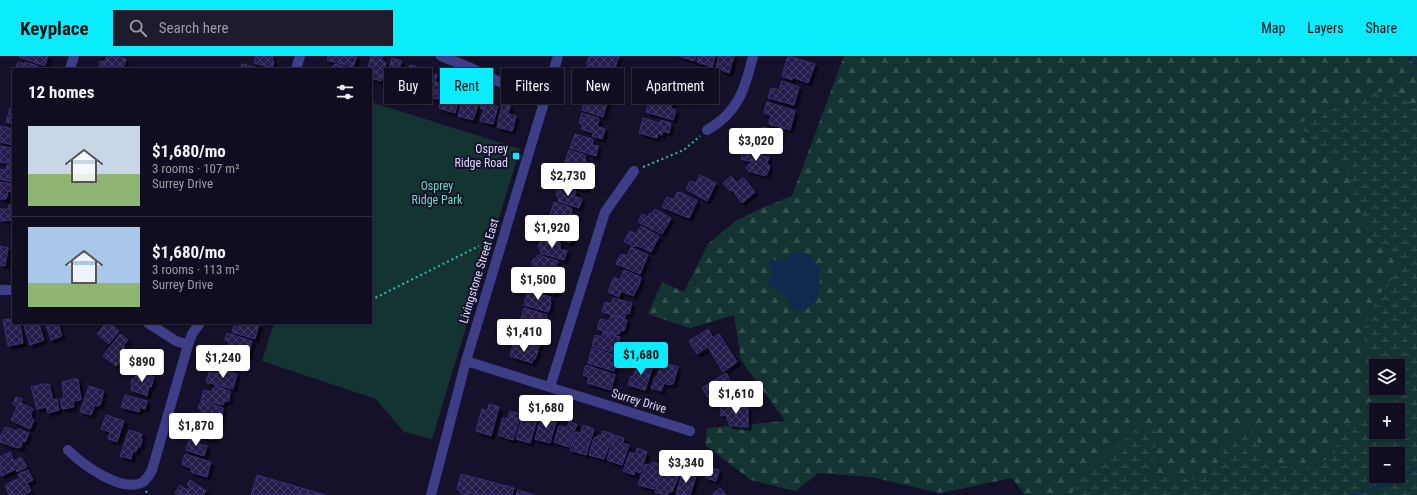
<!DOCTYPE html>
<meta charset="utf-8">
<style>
body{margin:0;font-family:"Roboto Condensed",sans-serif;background:#1e1b2d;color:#f1f3f6;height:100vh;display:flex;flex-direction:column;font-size:15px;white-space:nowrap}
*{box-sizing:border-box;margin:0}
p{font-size:13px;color:#9c9ca5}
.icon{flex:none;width:22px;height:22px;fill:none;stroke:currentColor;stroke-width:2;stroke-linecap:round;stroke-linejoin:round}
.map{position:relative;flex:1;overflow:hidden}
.sheet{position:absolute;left:12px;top:12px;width:360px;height:256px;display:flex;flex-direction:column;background:#100d20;border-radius:0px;box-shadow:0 1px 3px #0004,0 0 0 1px #302d3e}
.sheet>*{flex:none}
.hud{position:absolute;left:384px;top:12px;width:380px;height:36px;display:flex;gap:8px}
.tools{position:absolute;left:1369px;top:303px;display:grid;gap:8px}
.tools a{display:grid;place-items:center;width:36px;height:36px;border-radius:0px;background:#100d20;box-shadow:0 1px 3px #0004,0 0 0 1px #302d3e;font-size:20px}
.price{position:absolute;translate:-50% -34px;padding:0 9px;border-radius:4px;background:#fff;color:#222;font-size:13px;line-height:26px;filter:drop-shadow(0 1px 2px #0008)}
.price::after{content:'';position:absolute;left:50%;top:24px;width:12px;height:9px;margin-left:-6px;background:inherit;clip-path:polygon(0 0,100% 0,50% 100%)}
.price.on{background:#0aebfb;color:#111}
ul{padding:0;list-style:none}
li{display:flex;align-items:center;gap:12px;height:100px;padding:0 16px}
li+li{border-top:1px solid #302d3e}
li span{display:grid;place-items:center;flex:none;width:112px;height:80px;border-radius:0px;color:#555}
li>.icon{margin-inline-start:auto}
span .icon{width:48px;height:48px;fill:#fffc;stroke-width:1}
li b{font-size:17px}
h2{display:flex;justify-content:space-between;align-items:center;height:48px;padding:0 16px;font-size:17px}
.pill{padding:0 14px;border-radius:0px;background:#100d20;box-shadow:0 1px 3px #0004,0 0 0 1px #302d3e;font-size:14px;line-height:36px}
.pill.on{background:#0aebfb;color:#111}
header{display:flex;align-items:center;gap:24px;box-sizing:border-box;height:56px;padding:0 20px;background:#0aebfb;color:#111}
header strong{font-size:19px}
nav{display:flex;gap:22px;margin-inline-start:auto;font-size:14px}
.search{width:280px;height:36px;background:#1e1b2d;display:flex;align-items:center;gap:10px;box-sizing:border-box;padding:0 14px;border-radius:0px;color:#9c9ca5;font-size:15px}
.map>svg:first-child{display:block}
.forest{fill:url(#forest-firs);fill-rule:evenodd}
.wetland{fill:url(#wetland-marsh);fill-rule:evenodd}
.park{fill:#143432}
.water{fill:#102a4f}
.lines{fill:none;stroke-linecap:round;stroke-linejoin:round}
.stream{stroke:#102a4f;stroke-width:3}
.building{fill:url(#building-cross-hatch);stroke:#3c3076;filter:url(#shadow)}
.path{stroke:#32bbae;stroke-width:2;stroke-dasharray:2 3;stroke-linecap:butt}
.minor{stroke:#3e3d88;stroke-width:10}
.tertiary{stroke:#3e3d88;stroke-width:10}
.poi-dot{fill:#0aebfb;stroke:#15112a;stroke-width:1.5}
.labels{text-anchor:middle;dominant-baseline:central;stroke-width:4;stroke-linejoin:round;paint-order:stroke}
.poi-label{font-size:12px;fill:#dedbfe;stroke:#15112a;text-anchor:end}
.park-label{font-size:12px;fill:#66dfbd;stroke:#15112a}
.street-label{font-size:12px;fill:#dedbfe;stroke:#15112a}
</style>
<header>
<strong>Keyplace</strong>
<div class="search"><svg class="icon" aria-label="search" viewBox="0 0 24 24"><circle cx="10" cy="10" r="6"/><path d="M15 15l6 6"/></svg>Search here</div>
<nav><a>Map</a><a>Layers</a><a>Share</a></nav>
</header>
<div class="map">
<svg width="1417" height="439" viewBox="0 0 1417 439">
<defs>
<pattern id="forest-firs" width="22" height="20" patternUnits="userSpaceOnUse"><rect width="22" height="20" fill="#143432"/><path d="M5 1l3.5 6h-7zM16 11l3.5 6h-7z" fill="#365151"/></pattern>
<pattern id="wetland-marsh" width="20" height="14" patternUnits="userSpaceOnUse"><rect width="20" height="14" fill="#143432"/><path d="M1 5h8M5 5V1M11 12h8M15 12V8" fill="none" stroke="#365151"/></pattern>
<pattern id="building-cross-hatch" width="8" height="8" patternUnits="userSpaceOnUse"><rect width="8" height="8" fill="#251d4b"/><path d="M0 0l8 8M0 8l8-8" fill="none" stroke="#443d66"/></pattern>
<filter id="shadow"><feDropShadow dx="3.5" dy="3.5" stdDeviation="0" flood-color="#0009"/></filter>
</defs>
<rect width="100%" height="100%" fill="#15112a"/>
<path class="forest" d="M844,0H1417V439H1025L1012,422L940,437L871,421L818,417L796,435L751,424L705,389L707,372L785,365L741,304L734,259L690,272L648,258L662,226L684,236L708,188L737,164L764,151L792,140ZM1376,310H1398V332H1376ZM1376,354H1398V376H1376ZM1376,398H1398V420H1376Z"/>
<path class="wetland" d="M1396,34L1417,54V439H1070L1090,414L1137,372L1157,376L1151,420L1193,423L1219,413L1224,389L1249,368L1267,406L1299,414L1333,401L1340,374L1390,341L1386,332H1398V310H1376L1362,277L1378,240L1403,208L1368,177L1346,113L1309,83L1299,67L1371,37ZM1376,354H1398V376H1376ZM1376,398H1398V420H1376Z"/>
<path class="park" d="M371,46L520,93L432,383L404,376L376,343L262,305L274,267H371Z"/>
<path class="water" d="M792,197L811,199L819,213L820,230L816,244L803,256L789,252V244L781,236L768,228L772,215L769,207L773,204L785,205Z"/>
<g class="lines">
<path class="stream" d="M1409,0L1417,9
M1351,439L1393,427L1417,412"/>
</g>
<path class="building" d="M20,0H48L45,10L19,1Z
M107,0H116L126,3L123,13H106L99,11L100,5L105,6Z
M256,0H273L272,4L274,5L272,12L254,7Z
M328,0H357L353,11L327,4Z
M371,0H383L381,4L384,5L386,8L381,25L371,22V13H368Z
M589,0L600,1L619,0L614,15L599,10L598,12L587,8Z
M679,0H696L694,5Z
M698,0H715L712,11L697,6Z
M719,0H734L729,17L721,14V12L716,10Z
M788,0L815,8L808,27L792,21V24L782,20Z
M392,2L402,5L399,12H401V14L404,17L399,33L385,28Z
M18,6L25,8V6L38,10L37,13H16Z
M242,8L262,13H241Z
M335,8L351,13H332L333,10Z
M410,9L417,11L415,15L424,18L419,36L403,31Z
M587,10L614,19L610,32L615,33L614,39L587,31L589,22L584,20Z
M428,17L437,19L435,26L442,28L438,43L424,39Z
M446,25L457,28L455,35L456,36L455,38L458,39L459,41L455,57L439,52Z
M680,25L694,30L695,25L706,29L702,40L695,38L693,45L691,46L675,41L674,39L676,35L678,32L677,30L678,27Z
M782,25L799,31L794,49L768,42L771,32L779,34Z
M580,32L609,40L603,61L582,54L585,45L577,42Z
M465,34L475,36L473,43L478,49L473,64L458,60Z
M652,37L674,43L671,52L676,54L673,64L646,56Z
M483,41L494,44L493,49L498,50L493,68L480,65L484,53L480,52Z
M767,46L795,55L790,74L769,68L771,59L764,57Z
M502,48L510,50L508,58L516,60L512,75L497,71Z
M10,52L13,53V68L6,66Z
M582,57L598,62L599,64L597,70L605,73L602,83L592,80L593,77L581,73L583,69L579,67Z
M643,62L660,67L661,64L671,67L669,77L663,75L662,79L658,77L657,82L639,77Z
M0,70L13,73V89L0,86Z
M763,71L777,75L773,90L760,87L758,93L747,90L750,79L759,82L761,78L759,76L761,72Z
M575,78L592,83L593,85L592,89L598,90L596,100L570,92Z
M0,90L13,92V108L0,106Z
M744,91L757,95L756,100L760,101V99L769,101L767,107L770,110L766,120L748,115L746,112L748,109L750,107L752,108L753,106L741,103Z
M569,94L585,99L586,106L593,108L590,118L564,109Z
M7,109L13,110V126L0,123V113L6,114Z
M565,112L581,117L582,124L588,125L585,134L561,127Z
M700,119L716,127L707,145L686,133L690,125L696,127Z
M731,120L737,127L742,122H744L755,136L742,147L732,134L730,135L723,127Z
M0,126L12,128L11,136L7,135L8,138L6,143H0Z
M559,129L576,135L574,140L582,143L579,152L558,145L559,142L556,139Z
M680,136L697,145L689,162L662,151L667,141L674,144L677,137Z
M554,146L571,152L572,153L571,157L578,160L575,170L549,162Z
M13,148V164L0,165V153H9V149Z
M655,153L671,162L662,178L638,166L642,158L648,161L650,157L652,158Z
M546,163L564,169L563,171H565L564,175L573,178L570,187L539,177L543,166L545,167Z
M641,170L659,180L651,196L639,190V191L635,189L634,191L624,185L630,175L636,178Z
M544,182L560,186V193L567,195L564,204L540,197L541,194L538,191L540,186L543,185Z
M0,190L8,192L5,210L0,209Z
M631,191L648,199L640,218L616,208L621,198L627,200Z
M538,199L558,205L556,210L562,212L559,222L533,214L534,211L532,208L533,203L537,202Z
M624,214L641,221L639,229L633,240L621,235L619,241L608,236L614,221L620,224Z
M534,217L556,224L554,238L529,231Z
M528,235L551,241L550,245L551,247L549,255L548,256L524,249Z
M613,242L632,247L629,258L626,257L625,262L602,256L605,246L611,248Z
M524,252L547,259L546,262L547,264L545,272L543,273L520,266Z
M611,259L627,264L624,275L621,274L619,278L616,277V279L597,273L600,263L609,265V264Z
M10,263L11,268L20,267L23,287L8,290L3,264Z
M23,267H33L34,270L39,269L44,284L30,289Z
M42,267H58L62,280L51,284L46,268L43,269Z
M106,267H109L119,275L109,288L97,278Z
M240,267L259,268L255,283L232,276L234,270L239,271Z
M518,269L535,274L534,280L542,282L539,292L514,284L515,281L513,278L514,273L517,272Z
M708,273L713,282L719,278L737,306L723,316L708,291L697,298L689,285Z
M603,276L620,281L616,297L592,290L595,279L602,281Z
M227,277L252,285L248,300L227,294L229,285L225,284Z
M120,278L128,284L123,290L125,291L123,292L125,294V297L123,299L124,300L116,310L103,300Z
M514,286L537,293L538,295L535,303L533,304L532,307L510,300Z
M592,292L618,300L614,315L588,307Z
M223,295L238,300L233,314L222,310V312L211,309L213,301L219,303Z
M142,298L157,302L156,306L157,307L155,316L138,312Z
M639,305L653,309L645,334L628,329L631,320L633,321Z
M662,306L678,311L673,328H671L670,329L664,327L661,335L651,332L655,321L657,322Z
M586,309L615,319L611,334L587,327L589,321L583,319Z
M223,314L237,318L233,333L206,326L209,316L216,318L217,317L220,318Z
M137,315L154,321L151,331L149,330L147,340L131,334L132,330L131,328L132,323L135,322Z
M726,317L736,334L720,345H717L714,338L708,341L702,332Z
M73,323H78L81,344L73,345L74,351L62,353L60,343L64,342L62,326Z
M43,328H49L53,344L57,343L59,354L48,357L46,351L37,353L31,331Z
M89,330L104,335L100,349L97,350L95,349L91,359L80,356Z
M215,330L230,335L229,345L224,346L223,349L201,344L204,334L213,336L212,334Z
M125,339L147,345L145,353L140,351L139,356L121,351Z
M16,341L22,343L21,347L33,353L30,359L32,360L31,362L34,364L30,373L11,364L17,351L13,348Z
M201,345L223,352L220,367L200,361V356L203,354L198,352Z
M489,348L499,351L491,380L476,375L482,353L487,355Z
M721,349H732V351L748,352V371L729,369V364H727V360L720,359Z
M510,355L521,358L513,384L498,379L503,362L508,363Z
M106,359L124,365L117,386L108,383L110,376L101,373Z
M523,359L537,363L530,387L516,383Z
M542,359L546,361V359L557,362L550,387L535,383Z
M205,365L219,370L218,380H214L213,384L191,378L194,369L203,371V366Z
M569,366L577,368L569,391L554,386L559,370L567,372Z
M583,369L594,373L586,399L570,394L576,376L581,377Z
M5,371L17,375L18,373L29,377L25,386L21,385L22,388L21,391L18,392L0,386V381Z
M129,374L142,378L140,383H142L140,391L138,390L136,396L133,395L131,403L120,400Z
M603,375L613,378L604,403L589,399L594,382L597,381L598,379L601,380Z
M614,379L624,382L623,387L629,389L622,409L607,404Z
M190,381L200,384L199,388L207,390L204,400L186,394Z
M637,392L647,396L640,417L635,415L634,419L623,415L630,396L636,398Z
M10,396L14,405L21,401L27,411L17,416L16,413L1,420L0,401Z
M185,398L211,406L207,421L191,416L192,413L182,408Z
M652,406L663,409L654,433L638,429L645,408L651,410Z
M708,411L719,414L716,425L705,422Z
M670,412L681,415L672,436L669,435L667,439H664L655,436L661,418L667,420Z
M28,414L33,424L27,427L31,435L24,439H9L5,429L20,422L18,418Z
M685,414L696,420L690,439L676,438L683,415Z
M461,418L514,432L512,439H478L470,437L469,439H467L460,437L461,435L457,433Z
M257,419L325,439H251Z
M190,424L206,435L203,439H178L175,437L180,429L187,434L190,431L187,429Z
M720,432L726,439H712Z
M518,434L534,439H516Z"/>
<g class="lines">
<path class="path" d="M643,111L684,94L700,80
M371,244L479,190
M146,435L148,439"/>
<path class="minor" d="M441,0L471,12L543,47
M70,13L74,0
M296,13L300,0
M707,74C738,57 745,33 753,0
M0,234H13
M148,267L176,285L188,289
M466,305L690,375
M550,331L605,156L634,115
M68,394C82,408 122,438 143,426C147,423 150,418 152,414L188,289L192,278L200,267"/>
<path class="tertiary" d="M431,439L466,305L558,0"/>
</g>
<rect class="poi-dot" x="512" y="96" width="8" height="8" rx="2"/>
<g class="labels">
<g class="poi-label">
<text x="508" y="93">Osprey<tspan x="508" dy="14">Ridge Road</tspan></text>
</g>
<g class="park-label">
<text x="437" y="130">Osprey<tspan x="437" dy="14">Ridge Park</tspan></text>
</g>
<g class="street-label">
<text transform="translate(479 215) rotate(-73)">Livingstone Street East</text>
<text transform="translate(639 345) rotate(17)">Surrey Drive</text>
</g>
</g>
</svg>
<div class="tools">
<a><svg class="icon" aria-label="layers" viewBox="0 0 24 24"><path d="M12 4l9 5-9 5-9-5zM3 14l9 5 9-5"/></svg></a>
<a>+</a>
<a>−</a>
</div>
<b class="price" style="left:756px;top:106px">$3,020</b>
<b class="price" style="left:568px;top:141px">$2,730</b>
<b class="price" style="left:552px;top:193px">$1,920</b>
<b class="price" style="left:538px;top:245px">$1,500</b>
<b class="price" style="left:524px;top:297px">$1,410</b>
<b class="price on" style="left:641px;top:320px">$1,680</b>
<b class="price" style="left:223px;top:323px">$1,240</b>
<b class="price" style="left:142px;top:327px">$890</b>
<b class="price" style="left:736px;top:359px">$1,610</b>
<b class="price" style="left:546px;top:373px">$1,680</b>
<b class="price" style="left:196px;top:391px">$1,870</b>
<b class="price" style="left:686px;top:428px">$3,340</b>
<div class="hud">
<a class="pill">Buy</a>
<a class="pill on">Rent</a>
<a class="pill">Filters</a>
<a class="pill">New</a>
<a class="pill">Apartment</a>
</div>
<section class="sheet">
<h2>12 homes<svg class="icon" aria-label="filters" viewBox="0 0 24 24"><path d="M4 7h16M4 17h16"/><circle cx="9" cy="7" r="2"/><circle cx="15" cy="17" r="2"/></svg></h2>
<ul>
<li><span style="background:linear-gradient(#c9d6e8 60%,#8fb573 0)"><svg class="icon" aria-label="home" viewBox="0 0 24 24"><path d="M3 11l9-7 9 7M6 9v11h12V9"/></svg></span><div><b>$1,680/mo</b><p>3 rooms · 107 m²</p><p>Surrey Drive</p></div></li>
<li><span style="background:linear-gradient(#a9c7e8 70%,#8fb573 0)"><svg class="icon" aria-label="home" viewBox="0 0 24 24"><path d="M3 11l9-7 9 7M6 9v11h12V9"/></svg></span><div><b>$1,680/mo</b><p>3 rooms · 113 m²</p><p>Surrey Drive</p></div></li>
</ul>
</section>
</div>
